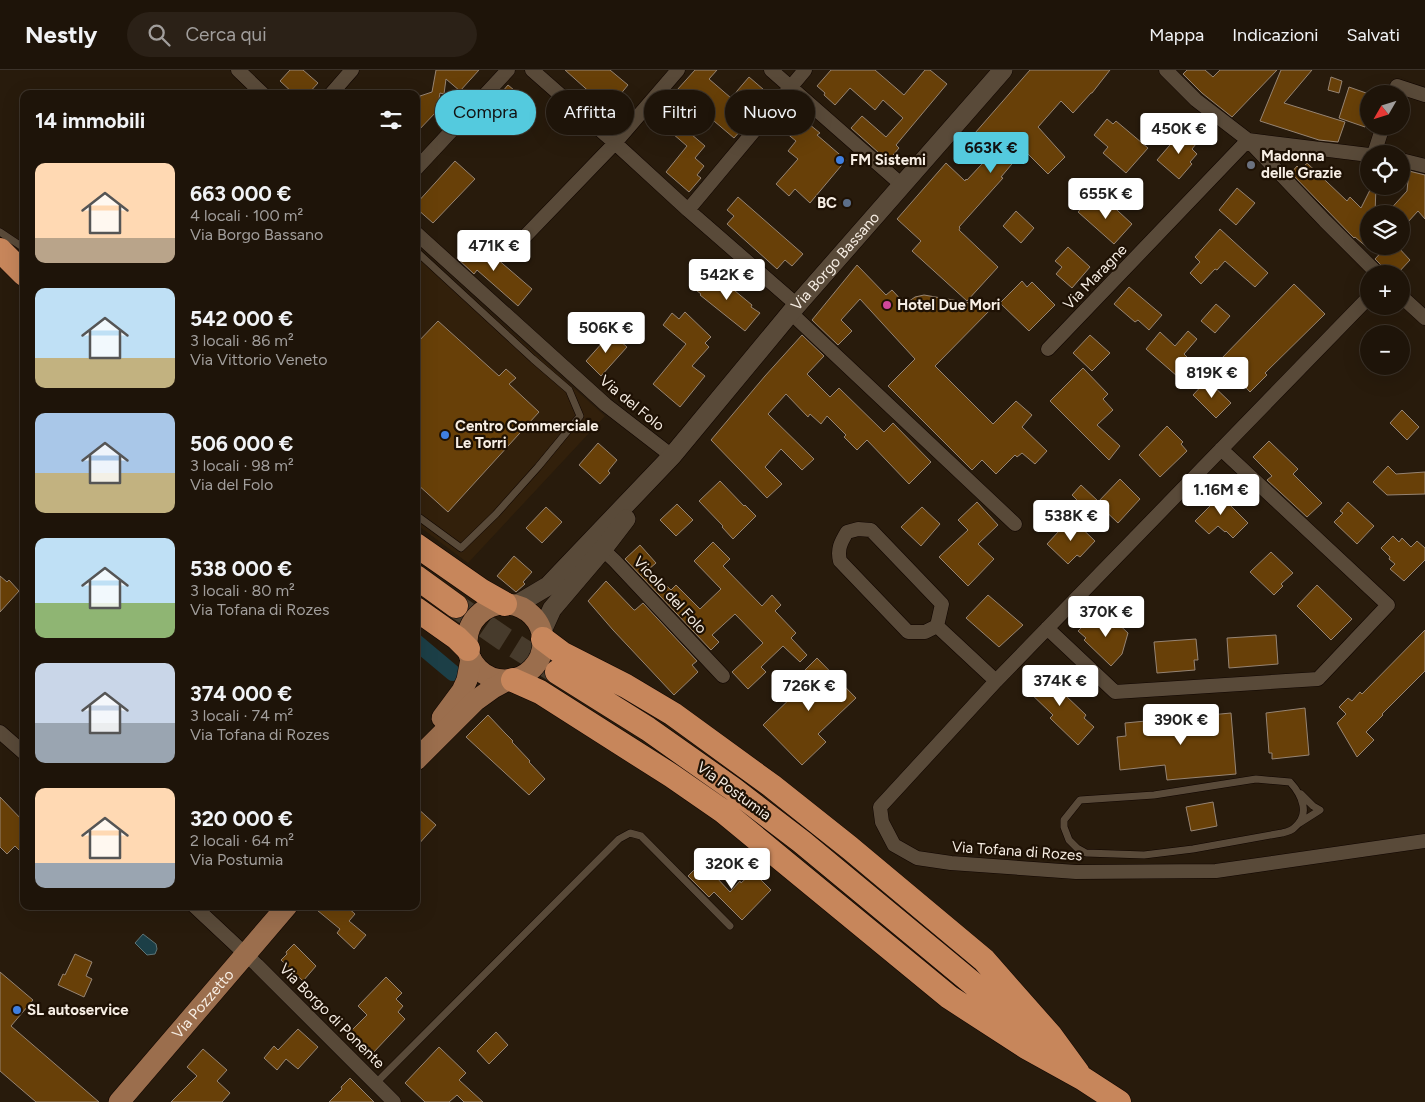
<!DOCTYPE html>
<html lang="it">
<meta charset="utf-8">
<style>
body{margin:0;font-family:Figtree,sans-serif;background:#2b2117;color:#f1f3f6;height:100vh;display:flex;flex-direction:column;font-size:19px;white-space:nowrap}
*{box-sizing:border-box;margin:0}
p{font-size:16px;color:#a19e9c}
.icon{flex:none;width:28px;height:28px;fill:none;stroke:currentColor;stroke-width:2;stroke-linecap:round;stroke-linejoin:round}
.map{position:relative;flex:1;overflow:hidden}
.panel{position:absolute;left:20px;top:20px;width:400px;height:820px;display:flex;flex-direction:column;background:#1e1409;border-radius:10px;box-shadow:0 5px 20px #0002,0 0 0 1px #3c332a}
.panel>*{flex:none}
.guide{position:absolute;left:435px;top:20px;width:475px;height:45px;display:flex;gap:10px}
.needle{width:32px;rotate:231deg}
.tools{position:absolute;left:1360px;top:15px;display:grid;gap:10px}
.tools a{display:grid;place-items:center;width:50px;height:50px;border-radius:50%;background:#1e1409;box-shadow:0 5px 20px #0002,0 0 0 1px #3c332a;font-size:25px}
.price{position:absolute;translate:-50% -42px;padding:0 11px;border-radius:5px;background:#fff;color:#222;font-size:16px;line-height:32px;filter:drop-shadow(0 1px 2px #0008)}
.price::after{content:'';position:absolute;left:50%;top:30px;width:15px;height:11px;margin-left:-8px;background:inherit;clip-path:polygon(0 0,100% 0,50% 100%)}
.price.active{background:#54cade;color:#111}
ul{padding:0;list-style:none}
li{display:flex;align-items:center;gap:15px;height:125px;padding:0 15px}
li span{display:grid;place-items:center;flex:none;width:140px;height:100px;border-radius:10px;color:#555}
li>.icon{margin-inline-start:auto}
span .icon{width:60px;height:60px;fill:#fffc;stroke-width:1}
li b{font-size:21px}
h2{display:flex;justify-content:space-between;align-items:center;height:60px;padding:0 15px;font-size:21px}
.chip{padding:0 18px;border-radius:22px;background:#1e1409;box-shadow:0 5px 20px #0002,0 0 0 1px #3c332a;font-size:18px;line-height:45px}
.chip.active{background:#54cade;color:#111}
header{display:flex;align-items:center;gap:30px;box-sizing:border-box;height:70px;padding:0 25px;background:#1e1409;border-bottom:1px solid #3c332a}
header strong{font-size:24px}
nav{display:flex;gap:28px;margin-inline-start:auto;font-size:18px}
.search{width:350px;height:45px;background:#2b2117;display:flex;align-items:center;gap:12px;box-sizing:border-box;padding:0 18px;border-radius:28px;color:#a19e9c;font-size:19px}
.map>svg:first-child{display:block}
.built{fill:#32200b}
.water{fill:#1c3f47;stroke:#5e7476}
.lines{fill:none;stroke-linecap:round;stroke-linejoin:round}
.canal{stroke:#1c3f47;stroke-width:16}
.building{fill:#684008;stroke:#968473}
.highway-tunnel{stroke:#473b2c;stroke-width:24;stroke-dasharray:24 12;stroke-linecap:butt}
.lane-casing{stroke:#100500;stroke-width:8}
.street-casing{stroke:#100500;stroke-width:15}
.secondary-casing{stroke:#100500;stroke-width:20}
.primary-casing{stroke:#100500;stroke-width:22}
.highway-casing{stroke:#100500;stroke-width:25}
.lane{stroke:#594a39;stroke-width:7}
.street{stroke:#594a39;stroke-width:14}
.secondary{stroke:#594a39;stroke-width:19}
.primary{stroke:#9b6e4d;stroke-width:21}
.highway{stroke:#c7865b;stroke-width:24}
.shop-dot{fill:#3f7fe0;stroke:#1e1104;stroke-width:2}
.worship-dot{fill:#6b7280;stroke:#1e1104;stroke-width:2}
.service-dot{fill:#5c6f8a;stroke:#1e1104;stroke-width:2}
.hotel-dot{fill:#d1479c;stroke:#1e1104;stroke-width:2}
.labels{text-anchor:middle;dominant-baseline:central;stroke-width:4.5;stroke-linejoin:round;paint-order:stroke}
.poi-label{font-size:15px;font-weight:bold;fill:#f7eee4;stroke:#1e1104;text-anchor:start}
.street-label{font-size:15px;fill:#f7eee4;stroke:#1e1104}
</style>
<header>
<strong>Nestly</strong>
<div class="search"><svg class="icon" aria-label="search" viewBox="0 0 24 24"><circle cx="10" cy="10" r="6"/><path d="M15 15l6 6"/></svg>Cerca qui</div>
<nav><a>Mappa</a><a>Indicazioni</a><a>Salvati</a></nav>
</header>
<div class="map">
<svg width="1425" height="1032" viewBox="0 0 1425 1032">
<rect width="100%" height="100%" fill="#281b0c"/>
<path class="built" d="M416,177L605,346L468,493L416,454Z"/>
<path class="water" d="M143,864L156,874L157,879L155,884L147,885L135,873Z"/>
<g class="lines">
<path class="canal" d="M416,572L453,603"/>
</g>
<path class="building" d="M290,0H303L318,13L308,24H294L280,11Z
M436,0H479L460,21L446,9L444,24L440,23L437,41L416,63V38L418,37L420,26L432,22Z
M565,0H610L628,15L619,26L615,23L604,35Z
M695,0H717L709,9L731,28L749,7L771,26L734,68L701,40L684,58L705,76L695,88L704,96L697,105L701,108L689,122L666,102L687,76L651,45L658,37L665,43L682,24L677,20Z
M831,0H875L904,25L925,0H930L947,14L896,75L899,78L888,91L851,58L862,46L886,67L903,48L883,30L875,40L850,18L835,35L824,25L825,23L817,16Z
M1030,0H1110L1092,23H1091L1073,43L1061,31L1038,57L1065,87L1048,104L1028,84L1026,86L1022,82L1001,107L1003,108L959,157L960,158L959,160L998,197L967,231L912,181L921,171L897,149L946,93L965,111L966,109L967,110L995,80L975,63Z
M1187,0H1205L1213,7L1220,0H1277L1232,47L1202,23L1183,4Z
M1281,0H1312L1284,33L1345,52L1338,72L1319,70L1260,51Z
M1331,7L1342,11L1339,23L1328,20Z
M508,15L533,36L516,56L491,35Z
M1349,17L1369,24V47L1365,57L1339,48Z
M799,46L820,63L817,65L846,90L810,133L795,119L789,126L776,114L798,89L788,81L796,71L785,62Z
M1107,49L1113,54L1116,51L1148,78L1126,103L1103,83L1108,77L1094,65Z
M1182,61L1196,74L1192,79L1197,84L1190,92L1192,94L1179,109L1157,90Z
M455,91L475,109L433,153L416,138V134Z
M1307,93L1347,131L1350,127L1361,138L1372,116H1376L1375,144H1369V179L1355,167L1354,168L1291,103L1297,96L1301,100Z
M1409,101L1425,105V149L1418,141L1407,153L1401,148V144H1386L1407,121Z
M1237,118L1255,133L1236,155L1219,140Z
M738,127L803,184L792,196L785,190L777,199L727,154L734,146L727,140Z
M1105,129L1132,154L1114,174L1078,142L1087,132L1095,140Z
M1016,141L1034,158L1021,173L1003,156Z
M1220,159L1268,203L1255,217L1225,191L1217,200L1215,199L1201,214L1190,203L1200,192L1195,187Z
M474,169L532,219L518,236L477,200L474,204L457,188Z
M1387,176H1397L1410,190L1397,204H1388L1384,198L1375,189Z
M1068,177L1090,197L1072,218L1056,204L1062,197L1055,191Z
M857,195L886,225L892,220L905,234L915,227L924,225L993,237L935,296L993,354L1016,331L1032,345L1022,357L1047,381L1035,394L1022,383L1017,387L1015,385L996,404L982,390L972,400L888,316L915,289L860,229L841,250L852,261L838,275L812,250Z
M703,204L712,211L717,206L752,235L751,237L760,243L745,261L700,225L701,224L692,217Z
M1022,211L1027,217L1032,212L1055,235L1029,261L1000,233Z
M1294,214L1325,244L1265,303L1267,305L1250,322L1220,290Z
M1129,217L1162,245L1149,260L1138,250L1135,252L1114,234Z
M1216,234L1230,246L1215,263L1201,251Z
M685,242L711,267L705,273L709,277L692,296L705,306L680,337L653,314L686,274L663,255L672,243L679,249Z
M438,251L499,306L506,299L516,308L509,314L539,342L448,442L416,413V274Z
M1188,261L1197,269L1184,284L1190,290L1177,306L1146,279L1160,262L1175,276Z
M611,263L627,277L601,306L586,291Z
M802,265L824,286L807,304L830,327L839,318L884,362L893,353L931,392L909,414L867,370L857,380L844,367L846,365L827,346L821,354L810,344L808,347L786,324L768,344L814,389L802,400L781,379L765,397L782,414L767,428L711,370L765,306Z
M1090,265L1110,283L1092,301L1073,283Z
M1083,298L1108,324L1103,329L1113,340L1097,355L1120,376L1109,390L1050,331Z
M1207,310L1231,333L1216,348L1193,325Z
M1402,340L1419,357L1407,370L1390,353Z
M1167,356L1183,372L1181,374L1187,381L1160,407L1139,385Z
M1269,371L1298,399L1293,404L1322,433L1307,447L1267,410L1272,406L1253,387Z
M598,373L617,390L608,401L610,403L600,414L579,395Z
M1388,396L1396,404L1425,402V424L1387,425L1373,412Z
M1120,409L1140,429L1118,453L1097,433Z
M720,411L744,436L745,435L756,446L733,469L722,457L723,456L699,431Z
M1081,415L1098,431L1088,441L1072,425Z
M1218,418L1233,433L1230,435L1248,453L1233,468L1226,461L1225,462L1218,456L1209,464L1195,451L1213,433L1208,429Z
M977,432L998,455L978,474L994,489L968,516L939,487L968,460L958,450Z
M1348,432L1374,456L1357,474L1334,452L1343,443L1340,441Z
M677,434L693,450L676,466L660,450Z
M546,437L562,452L542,473L526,458Z
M922,437L940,454L921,476L901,457Z
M1071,448L1095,471L1080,487L1077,485L1068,494L1047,474Z
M1393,466L1399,472L1402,468L1411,477L1417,471L1425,478V490L1404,511L1390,499L1395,494L1389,489L1390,487L1381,478Z
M713,472L730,489L723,496L762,536L772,525L781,535L775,541L796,563L791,568L807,585L800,592L783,576L761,597L766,602L748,619L732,602L763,573L735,544L712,565L719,572L711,580L625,489L640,475L656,493L649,499L671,520L676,515L700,539L721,519L694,491Z
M1271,482L1293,503L1281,514L1283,516L1274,525L1250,502Z
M514,486L532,502L523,512L525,514L516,522L497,506Z
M0,506L7,512L9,510L19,521L0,542Z
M606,511L634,540H635L643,533L697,591L692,595L698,602L674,625L613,560L588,531Z
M1317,515L1352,549L1331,570L1297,536Z
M988,525L1023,555L999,577L966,548Z
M1102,544L1109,551L1112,548L1128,563L1122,584L1111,596L1084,570L1086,568L1078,561L1087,552L1091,556Z
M1425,560V601L1382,644L1383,645L1366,662L1374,670L1357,687L1337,653L1346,644L1339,637L1348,628L1352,631L1360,622L1362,624Z
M1276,565L1278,594L1229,598L1227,568Z
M1196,569L1198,590H1194L1195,600L1157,603L1154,572Z
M817,588L856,628L818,664L826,672L802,695L763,655L802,617L795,610Z
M1041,601L1044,604L1046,601L1068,622L1065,625L1086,645L1084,648L1094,657L1078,675L1050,648L1053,645L1025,618Z
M1305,638L1309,685L1272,689V683H1269L1266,643Z
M1231,643L1236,704L1167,710L1165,695L1120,700L1117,667L1126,666L1125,653Z
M488,645L505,663L513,671L512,672L530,691L529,692L545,709L529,725L466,667Z
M0,727L24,752V785L15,776L7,784L0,777Z
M1213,732L1217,756L1191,761L1186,737Z
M416,737L436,755L416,777Z
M702,792L730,822L740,811L741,813L753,802L771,820L742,850L714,822L709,827L688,806Z
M312,836H346L355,844L349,851L366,865L354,879L337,863L340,859Z
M294,874L316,896L303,911L281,890L287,884L286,882Z
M75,884L92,892L86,906L92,909L84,927L58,915L63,904L65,905Z
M0,902L33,930L11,956L99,1032H36L0,1001Z
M386,907L402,923L396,929L403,936L398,942L405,949L372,984L350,962L367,945L358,936Z
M298,959L318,977L298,999L286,989L277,1000L264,988L274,976L278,980Z
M496,962L508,975L489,994L477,981Z
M439,977L466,1003L459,1010L483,1032H464L457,1025L449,1032H425L405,1013Z
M203,979L227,1000L217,1011L230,1023L222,1032H171L197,1006L187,997Z
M350,1008L374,1032H329L342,1019L341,1017Z"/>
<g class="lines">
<path class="highway-tunnel" d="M456,536L504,569L557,602"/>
<g class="lane-casing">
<path id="lane" d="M0,162L24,178
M416,181L533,289L569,320L580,346L538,397L496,444L461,478L416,445
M1256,709L1290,712C1302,725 1311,745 1294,758C1291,761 1286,762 1282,763L1193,779L1144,785L1086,783L1077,778L1069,770L1064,757V750L1080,730L1154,725Z
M1298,754L1320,740L1313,736L1301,724
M376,1013L619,769L630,763L641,766L730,856"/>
</g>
<g class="street-casing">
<path id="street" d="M238,0L263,24
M532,0L615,73L688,140L797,235
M771,0L902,115
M1166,0L1196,30L1248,70L1369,85
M331,24L352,0
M1394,24L1397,16L1425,25
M1374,84L1383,56
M1401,90L1425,96
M416,99L508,0
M688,140L805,0
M416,163L606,335L672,386
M508,184L615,73L678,0
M1401,226L1425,248
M1369,227L996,611L880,737L882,752L894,775L917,788L951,793L1076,802L1216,801L1425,771
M791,243L1015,454
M1048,279L1248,70L1325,151L1378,204
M858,459L871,460L942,534L937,556L925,562H908L840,491C837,479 841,472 847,462Z
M596,473L615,491L723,606
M937,556L996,611
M1047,558L1115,622L1318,609L1388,535L1221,379
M0,662L24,683
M194,836L257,895L394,1032"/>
</g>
<g class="secondary-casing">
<g id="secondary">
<path id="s1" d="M516,535L548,516L672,386L797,235L1003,0"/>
<path d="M542,561L552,539L603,479L626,449"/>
</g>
</g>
<g class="primary-casing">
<g id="primary">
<circle cx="505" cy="572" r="38"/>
<path d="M442,648L462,621L467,610L471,589"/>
<path d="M416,690L475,631L493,618L508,610"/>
<path id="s2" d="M119,1032L287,836"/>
</g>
</g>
<g class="highway-casing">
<path id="highway" d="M0,180L24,204
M416,475L482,521L505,534
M416,507L456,536
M416,539L457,568L468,579
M543,569L563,584L626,616L673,644L772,716L850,778L984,890L1051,966L1078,1003
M557,602L648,659L733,719L802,772L971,912L1038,970
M513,610L540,622L672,706L724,742L949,927L1026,977L1082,1008L1119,1032"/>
</g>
<use href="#lane" class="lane"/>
<use href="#street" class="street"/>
<use href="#secondary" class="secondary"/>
<use href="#primary" class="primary"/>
<use href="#highway" class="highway"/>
</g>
<g class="shop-dot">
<circle cx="840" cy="90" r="5"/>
<circle cx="445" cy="365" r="5"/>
<circle cx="17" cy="940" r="5"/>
</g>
<circle class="worship-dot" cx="1251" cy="95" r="5"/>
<circle class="service-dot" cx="847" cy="133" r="5"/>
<circle class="hotel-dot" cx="887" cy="235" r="5"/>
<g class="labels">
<g class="poi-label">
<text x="1261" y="86">Madonna<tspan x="1261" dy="17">delle Grazie</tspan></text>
<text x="850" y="90">FM Sistemi</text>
<text x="837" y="133" text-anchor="end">BC</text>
<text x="897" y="235">Hotel Due Mori</text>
<text x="455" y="356">Centro Commerciale<tspan x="455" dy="17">Le Torri</tspan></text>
<text x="27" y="940">SL autoservice</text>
</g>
<g class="street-label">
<text stroke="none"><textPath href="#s1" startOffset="471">Via Borgo Bassano</textPath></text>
<text transform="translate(1095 207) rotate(-46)">Via Maragne</text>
<text transform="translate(632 333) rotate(39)">Via del Folo</text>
<text transform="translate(670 525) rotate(47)">Vicolo del Folo</text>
<text transform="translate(734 721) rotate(36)">Via Postumia</text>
<text transform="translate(1017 781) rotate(4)">Via Tofana di Rozes</text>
<text stroke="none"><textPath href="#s2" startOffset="129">Via Pozzetto</textPath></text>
<text transform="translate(332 946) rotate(45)">Via Borgo di Ponente</text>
</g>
</g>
</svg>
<div class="tools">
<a><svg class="needle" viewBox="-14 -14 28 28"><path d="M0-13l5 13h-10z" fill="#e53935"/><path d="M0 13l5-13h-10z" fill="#a19e9c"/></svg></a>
<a><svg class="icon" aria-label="locate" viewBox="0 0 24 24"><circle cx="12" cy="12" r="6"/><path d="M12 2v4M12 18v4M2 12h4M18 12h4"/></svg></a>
<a><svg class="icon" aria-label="layers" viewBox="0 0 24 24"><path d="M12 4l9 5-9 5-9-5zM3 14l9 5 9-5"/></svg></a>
<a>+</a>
<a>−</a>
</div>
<b class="price" style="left:1179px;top:85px">450K €</b>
<b class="price active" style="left:991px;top:104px">663K €</b>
<b class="price" style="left:1106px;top:150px">655K €</b>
<b class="price" style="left:494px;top:202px">471K €</b>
<b class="price" style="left:727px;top:231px">542K €</b>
<b class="price" style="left:606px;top:284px">506K €</b>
<b class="price" style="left:1212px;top:329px">819K €</b>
<b class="price" style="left:1221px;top:446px">1.16M €</b>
<b class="price" style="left:1071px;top:472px">538K €</b>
<b class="price" style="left:1106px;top:568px">370K €</b>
<b class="price" style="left:1060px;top:637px">374K €</b>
<b class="price" style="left:809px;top:642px">726K €</b>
<b class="price" style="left:1181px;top:676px">390K €</b>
<b class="price" style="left:732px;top:820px">320K €</b>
<div class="guide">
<a class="chip active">Compra</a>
<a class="chip">Affitta</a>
<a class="chip">Filtri</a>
<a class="chip">Nuovo</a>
</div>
<section class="panel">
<h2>14 immobili<svg class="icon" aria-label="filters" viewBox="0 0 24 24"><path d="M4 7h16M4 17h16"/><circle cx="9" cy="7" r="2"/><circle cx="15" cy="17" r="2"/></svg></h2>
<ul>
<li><span style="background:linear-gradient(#ffd9b3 75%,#b9a48a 0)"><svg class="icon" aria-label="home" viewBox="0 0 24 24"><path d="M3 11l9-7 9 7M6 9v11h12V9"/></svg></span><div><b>663 000 €</b><p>4 locali · 100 m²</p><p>Via Borgo Bassano</p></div></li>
<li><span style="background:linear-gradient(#bfe0f5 70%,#c2b280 0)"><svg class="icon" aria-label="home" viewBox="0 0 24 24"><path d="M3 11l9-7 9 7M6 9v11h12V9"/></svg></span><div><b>542 000 €</b><p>3 locali · 86 m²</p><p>Via Vittorio Veneto</p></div></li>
<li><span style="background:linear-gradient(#a9c7e8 60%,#c2b280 0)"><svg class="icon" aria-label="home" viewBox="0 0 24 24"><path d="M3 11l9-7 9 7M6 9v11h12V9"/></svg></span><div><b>506 000 €</b><p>3 locali · 98 m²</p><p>Via del Folo</p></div></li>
<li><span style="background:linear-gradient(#bfe0f5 65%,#8fb573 0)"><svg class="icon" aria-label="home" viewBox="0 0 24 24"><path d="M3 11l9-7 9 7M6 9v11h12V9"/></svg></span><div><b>538 000 €</b><p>3 locali · 80 m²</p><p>Via Tofana di Rozes</p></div></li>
<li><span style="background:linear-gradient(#c9d6e8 60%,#9aa5b1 0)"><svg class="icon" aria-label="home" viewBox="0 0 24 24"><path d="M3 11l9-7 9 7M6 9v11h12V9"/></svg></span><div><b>374 000 €</b><p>3 locali · 74 m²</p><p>Via Tofana di Rozes</p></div></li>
<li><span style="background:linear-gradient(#ffd9b3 75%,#9aa5b1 0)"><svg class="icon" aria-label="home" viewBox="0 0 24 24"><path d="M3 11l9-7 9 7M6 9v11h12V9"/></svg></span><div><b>320 000 €</b><p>2 locali · 64 m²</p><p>Via Postumia</p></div></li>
</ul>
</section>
</div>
